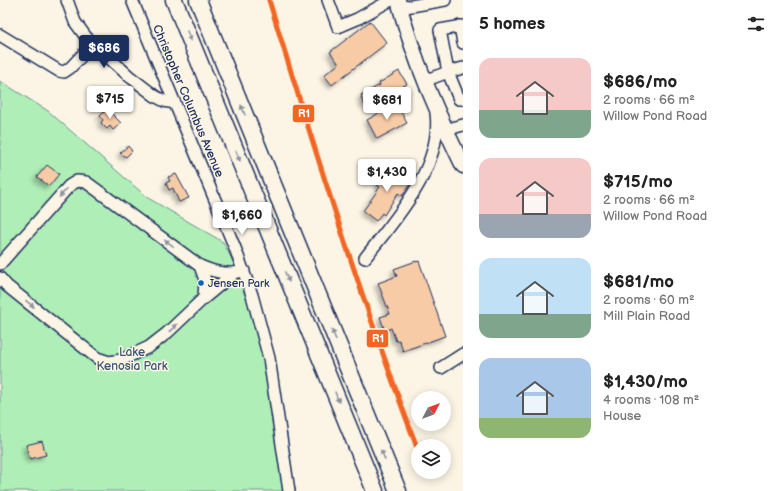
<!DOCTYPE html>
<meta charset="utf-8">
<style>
body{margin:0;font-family:"Balsamiq Sans",sans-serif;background:#f6f6f6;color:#222;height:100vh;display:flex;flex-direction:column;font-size:15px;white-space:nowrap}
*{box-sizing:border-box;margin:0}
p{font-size:13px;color:#767676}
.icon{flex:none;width:22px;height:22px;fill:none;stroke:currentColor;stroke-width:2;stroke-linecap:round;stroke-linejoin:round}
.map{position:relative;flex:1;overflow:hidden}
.side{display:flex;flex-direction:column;background:#fff;width:320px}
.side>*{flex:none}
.needle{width:26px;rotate:49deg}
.fabs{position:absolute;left:411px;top:391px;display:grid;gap:8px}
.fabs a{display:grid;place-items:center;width:40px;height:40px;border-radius:50%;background:#fff;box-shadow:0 2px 10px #0003;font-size:20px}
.price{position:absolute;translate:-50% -34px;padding:0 9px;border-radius:4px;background:#fff;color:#222;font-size:13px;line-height:26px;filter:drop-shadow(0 1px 2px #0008)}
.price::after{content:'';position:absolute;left:50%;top:24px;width:12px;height:9px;margin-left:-6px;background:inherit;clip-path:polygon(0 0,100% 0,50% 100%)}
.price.current{background:#1b2f5e;color:#fff}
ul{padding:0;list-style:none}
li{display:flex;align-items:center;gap:12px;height:100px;padding:0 16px}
li span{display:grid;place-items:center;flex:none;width:112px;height:80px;border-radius:12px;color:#555}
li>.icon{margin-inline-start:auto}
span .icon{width:48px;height:48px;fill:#fffc;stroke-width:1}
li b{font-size:17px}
h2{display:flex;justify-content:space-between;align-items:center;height:48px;padding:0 16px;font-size:17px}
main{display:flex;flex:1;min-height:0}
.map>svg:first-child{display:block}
.green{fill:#afefb7;stroke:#658f8a}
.building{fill:#f8cba7;stroke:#1b2f5e;filter:url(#shadow)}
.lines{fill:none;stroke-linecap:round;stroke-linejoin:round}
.minor-casing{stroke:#1b2f5e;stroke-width:14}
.major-casing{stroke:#1b2f5e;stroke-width:17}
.highway-casing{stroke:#1b2f5e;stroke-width:19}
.minor{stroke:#fcf5e5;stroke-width:11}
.major{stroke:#fcf5e5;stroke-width:14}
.highway{stroke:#fcf5e5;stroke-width:16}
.rail-1-casing{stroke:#fcf5e5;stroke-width:8}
.rail-1{stroke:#f26522;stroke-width:5}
.oneway{fill:#8c92a2}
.bus-dot{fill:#0065bd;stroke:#fcf5e5;stroke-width:1.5}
.labels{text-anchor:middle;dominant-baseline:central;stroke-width:3;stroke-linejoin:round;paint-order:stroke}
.bus-label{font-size:11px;fill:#1b2f5e;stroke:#fcf5e5;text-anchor:start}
.street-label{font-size:12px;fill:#1b2f5e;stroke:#fcf5e5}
.park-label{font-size:12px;fill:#395570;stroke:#fcf5e5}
.line-badge{stroke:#fcf5e5;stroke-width:1.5}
.badge-label{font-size:11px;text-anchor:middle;font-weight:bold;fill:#fff}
</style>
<main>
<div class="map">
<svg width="463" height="491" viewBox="0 0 463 491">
<defs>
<filter id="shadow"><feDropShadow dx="-3.5" dy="3.5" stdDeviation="2" flood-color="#0004"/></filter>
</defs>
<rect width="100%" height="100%" fill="#fcf5e5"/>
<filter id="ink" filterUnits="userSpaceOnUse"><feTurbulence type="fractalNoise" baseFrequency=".025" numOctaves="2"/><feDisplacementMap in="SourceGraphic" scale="8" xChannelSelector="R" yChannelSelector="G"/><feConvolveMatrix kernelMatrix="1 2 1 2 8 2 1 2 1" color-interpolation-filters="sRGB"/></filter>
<g filter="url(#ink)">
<path class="green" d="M0,81L48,111L148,198L223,242L248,290L271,354L291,491H0Z"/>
<path class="building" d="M370,21L387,43L332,85L324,75L339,64L330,52Z
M399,71L407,84L367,106L366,103L364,104L361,98L362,97L361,95L380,85L379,83Z
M396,103L407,123L377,139L367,120Z
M107,109L121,123L113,130L110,126L107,129L101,123L103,120L100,116Z
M128,146L132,151L126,157L120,153Z
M47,165L59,174L49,186L37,177Z
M390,167L407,178L408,176L413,179L402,196L398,193L384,215L382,213L376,221L363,211L380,187L377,185Z
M176,174L189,198L179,202L173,188L169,190L166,183L170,181L168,177Z
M416,261V262L419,261L445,336L403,351L399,340L396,341L391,328L385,331L380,317L390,314L378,283L397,276L394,269Z
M42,441L46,455L30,459L26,445Z"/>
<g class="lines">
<g class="minor-casing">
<path id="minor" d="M67,0L75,22L86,37L129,76L155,96L164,101L175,103
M132,0L235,248L252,295L269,358L289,491
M328,0L338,27L357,19L391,0
M400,8L445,0
M460,26L463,43
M463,26L440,30L448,72L463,68
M0,35L59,71L64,72L70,68L93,44
M424,81L448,72L459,99H463
M445,130L463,125
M365,258C396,218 443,167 436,113
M0,264L69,186L77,181L86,182L200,266C217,273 226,275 244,271
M200,266L205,280L204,298
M0,278L7,286L97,358L109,362L121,360L149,347L167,333L204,298L233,274
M441,368L463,354"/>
</g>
<g class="major-casing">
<path id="major" d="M398,0C413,58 437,112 463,166"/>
</g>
<g class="highway-casing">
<path id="highway" d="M174,0L375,491
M198,0L398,491"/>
</g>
<use href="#minor" class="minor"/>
<use href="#major" class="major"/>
<use href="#highway" class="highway"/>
<g class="rail-1-casing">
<path id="rail-1" d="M269,0C315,151 362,302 418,450"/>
</g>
<use href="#rail-1" class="rail-1"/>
</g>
<defs><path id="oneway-solid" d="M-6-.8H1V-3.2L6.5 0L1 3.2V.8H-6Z"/></defs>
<g class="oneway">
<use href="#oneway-solid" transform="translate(189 36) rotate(68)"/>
<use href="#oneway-solid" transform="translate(243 110) rotate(-112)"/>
<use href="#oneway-solid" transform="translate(238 156) rotate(68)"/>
<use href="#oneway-solid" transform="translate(63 193) rotate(131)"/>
<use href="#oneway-solid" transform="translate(169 243) rotate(-144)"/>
<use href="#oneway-solid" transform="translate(287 277) rotate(68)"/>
<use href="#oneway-solid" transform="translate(30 304) rotate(39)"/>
<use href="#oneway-solid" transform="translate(173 328) rotate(-44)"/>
<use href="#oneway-solid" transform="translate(334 335) rotate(-112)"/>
<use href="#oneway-solid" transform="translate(337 397) rotate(68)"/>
<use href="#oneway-solid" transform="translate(383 455) rotate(-112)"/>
</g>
</g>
<circle class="bus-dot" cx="201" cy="283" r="3.5"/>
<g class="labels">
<g class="bus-label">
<text x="208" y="283">Jensen Park</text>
</g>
<g class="street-label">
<text transform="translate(188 101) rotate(67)">Christopher Columbus Avenue</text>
</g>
<g class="park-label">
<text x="132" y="352">Lake<tspan x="132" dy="14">Kenosia Park</tspan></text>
</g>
</g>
<g class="line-badge">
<rect x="292" y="104" width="23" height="19" rx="4" fill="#f26522"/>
<rect x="366" y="329" width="23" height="19" rx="4" fill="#f26522"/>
</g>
<g class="badge-label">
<text x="304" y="117">R1</text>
<text x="378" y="342">R1</text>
</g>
</svg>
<div class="fabs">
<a><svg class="needle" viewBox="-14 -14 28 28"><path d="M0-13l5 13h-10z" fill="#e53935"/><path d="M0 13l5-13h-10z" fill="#767676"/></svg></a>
<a><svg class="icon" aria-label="layers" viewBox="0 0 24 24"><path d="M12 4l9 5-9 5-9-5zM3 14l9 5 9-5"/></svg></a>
</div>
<b class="price current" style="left:104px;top:69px">$686</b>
<b class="price" style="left:110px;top:120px">$715</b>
<b class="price" style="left:387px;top:121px">$681</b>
<b class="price" style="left:387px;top:193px">$1,430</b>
<b class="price" style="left:242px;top:236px">$1,660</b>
</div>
<section class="side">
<h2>5 homes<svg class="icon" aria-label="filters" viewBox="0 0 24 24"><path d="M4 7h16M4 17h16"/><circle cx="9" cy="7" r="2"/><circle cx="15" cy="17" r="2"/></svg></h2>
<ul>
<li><span style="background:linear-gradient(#f6c9c9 65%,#7fa58c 0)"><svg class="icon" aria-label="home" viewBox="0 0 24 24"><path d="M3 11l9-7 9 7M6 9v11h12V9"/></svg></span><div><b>$686/mo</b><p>2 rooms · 66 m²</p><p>Willow Pond Road</p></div></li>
<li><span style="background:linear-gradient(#f6c9c9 70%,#9aa5b1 0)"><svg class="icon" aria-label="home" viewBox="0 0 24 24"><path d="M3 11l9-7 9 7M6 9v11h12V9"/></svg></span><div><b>$715/mo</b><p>2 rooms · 66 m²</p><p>Willow Pond Road</p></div></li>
<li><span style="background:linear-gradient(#bfe0f5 70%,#7fa58c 0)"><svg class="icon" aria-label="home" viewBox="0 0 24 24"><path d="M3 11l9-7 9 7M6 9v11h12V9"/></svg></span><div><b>$681/mo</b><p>2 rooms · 60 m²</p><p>Mill Plain Road</p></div></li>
<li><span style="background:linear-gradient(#a9c7e8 75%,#8fb573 0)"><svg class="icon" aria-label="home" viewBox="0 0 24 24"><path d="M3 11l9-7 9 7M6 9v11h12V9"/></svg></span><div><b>$1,430/mo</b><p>4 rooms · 108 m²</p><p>House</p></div></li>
</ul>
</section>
</main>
